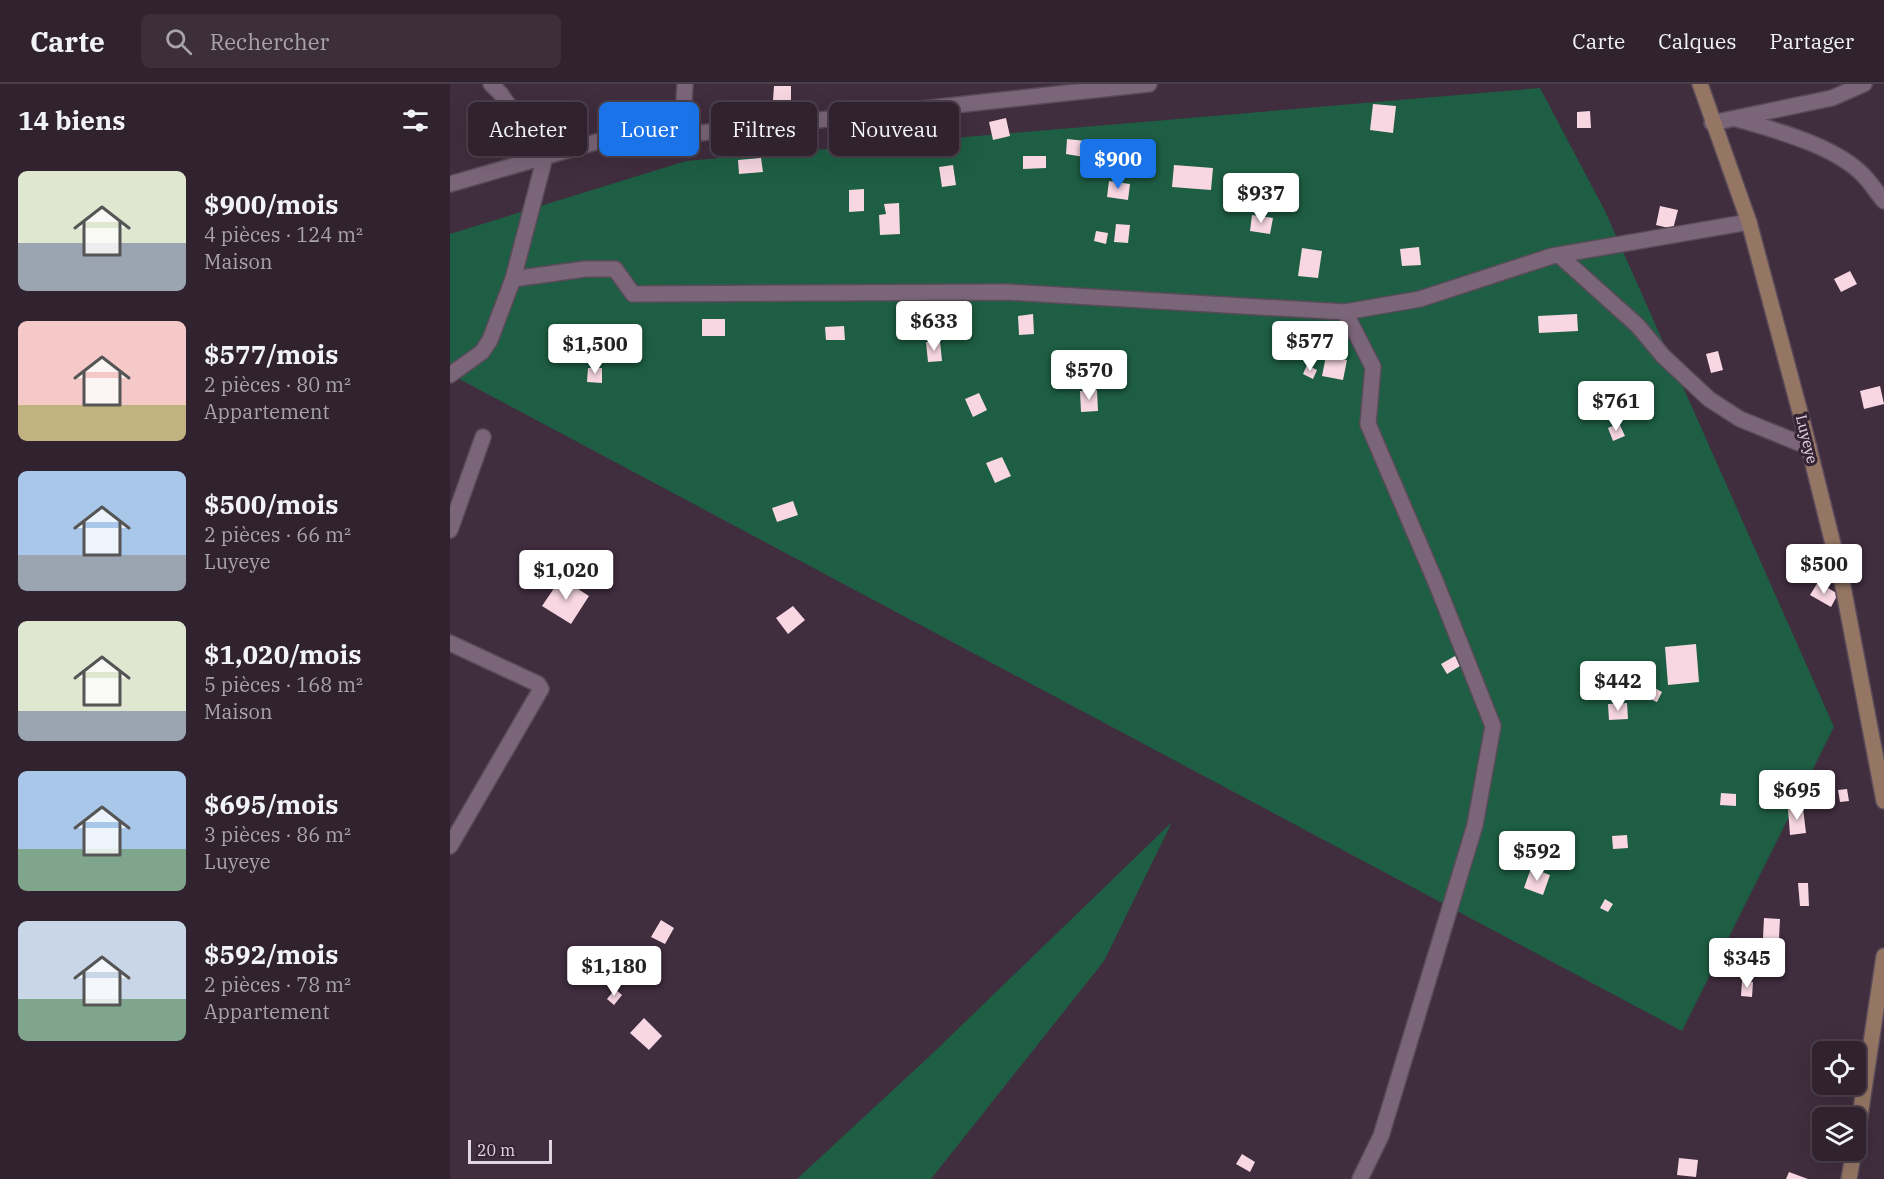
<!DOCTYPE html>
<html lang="fr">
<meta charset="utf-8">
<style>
body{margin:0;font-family:"IBM Plex Serif",serif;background:#3c2f3a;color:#f1f3f6;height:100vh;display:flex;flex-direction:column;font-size:22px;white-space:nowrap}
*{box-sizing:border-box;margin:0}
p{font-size:20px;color:#a8a4aa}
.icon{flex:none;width:33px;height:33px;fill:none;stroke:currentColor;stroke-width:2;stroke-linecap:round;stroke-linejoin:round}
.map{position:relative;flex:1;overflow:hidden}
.details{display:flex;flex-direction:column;background:#30222e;width:450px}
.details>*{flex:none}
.guide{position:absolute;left:18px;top:18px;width:570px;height:54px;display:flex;gap:12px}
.fabs{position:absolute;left:1362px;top:957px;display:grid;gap:12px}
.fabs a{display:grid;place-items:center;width:54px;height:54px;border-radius:9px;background:#30222e;box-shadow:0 6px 24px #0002,0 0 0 2px #4b3f4a;font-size:30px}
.scale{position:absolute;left:18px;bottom:15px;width:84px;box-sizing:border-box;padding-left:6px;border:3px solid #e1d5e0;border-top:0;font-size:16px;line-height:21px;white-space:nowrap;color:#e1d5e0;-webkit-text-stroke:4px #352434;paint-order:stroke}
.price{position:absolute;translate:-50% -51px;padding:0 14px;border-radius:6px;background:#fff;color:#222;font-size:20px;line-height:39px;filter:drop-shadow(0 2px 3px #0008)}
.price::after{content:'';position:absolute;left:50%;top:36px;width:18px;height:14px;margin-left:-9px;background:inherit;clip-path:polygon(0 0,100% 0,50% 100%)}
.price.current{background:#1a73e8;color:#fff}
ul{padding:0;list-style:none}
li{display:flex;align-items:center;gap:18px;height:150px;padding:0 18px}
li span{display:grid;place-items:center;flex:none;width:168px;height:120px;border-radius:9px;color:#555}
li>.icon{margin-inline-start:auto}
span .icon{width:72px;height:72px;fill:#fffc;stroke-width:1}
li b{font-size:26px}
h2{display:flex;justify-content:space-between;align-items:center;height:72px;padding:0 18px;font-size:26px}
.chip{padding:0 21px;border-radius:9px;background:#30222e;box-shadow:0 6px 24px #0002,0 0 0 2px #4b3f4a;font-size:21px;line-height:54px}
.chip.current{background:#1a73e8;color:#fff}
header{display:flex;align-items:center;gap:36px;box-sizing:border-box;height:84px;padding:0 30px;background:#30222e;border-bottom:2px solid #4b3f4a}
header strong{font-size:28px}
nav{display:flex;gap:33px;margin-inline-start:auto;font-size:21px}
.search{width:420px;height:54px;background:#3c2f3a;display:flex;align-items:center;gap:15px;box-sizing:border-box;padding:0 21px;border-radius:9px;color:#a8a4aa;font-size:22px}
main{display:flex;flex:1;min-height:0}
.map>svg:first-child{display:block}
.green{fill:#1e5e44}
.building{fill:#f8d7e2}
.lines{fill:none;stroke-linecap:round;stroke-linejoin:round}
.street-casing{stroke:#5a4b59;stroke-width:18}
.secondary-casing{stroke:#5a4b59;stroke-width:18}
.street{stroke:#7b6679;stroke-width:15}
.secondary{stroke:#957664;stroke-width:15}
.labels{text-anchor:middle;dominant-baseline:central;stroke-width:6;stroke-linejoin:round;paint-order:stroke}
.street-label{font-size:15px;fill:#e1d5e0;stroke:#352434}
</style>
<header>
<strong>Carte</strong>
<div class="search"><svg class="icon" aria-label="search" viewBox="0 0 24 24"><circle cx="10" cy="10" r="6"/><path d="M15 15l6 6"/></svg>Rechercher</div>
<nav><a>Carte</a><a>Calques</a><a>Partager</a></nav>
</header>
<main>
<section class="details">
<h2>14 biens<svg class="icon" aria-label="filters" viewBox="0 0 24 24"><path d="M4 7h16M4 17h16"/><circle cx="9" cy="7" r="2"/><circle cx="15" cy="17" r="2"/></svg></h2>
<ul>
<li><span style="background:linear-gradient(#dfe7d0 60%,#9aa5b1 0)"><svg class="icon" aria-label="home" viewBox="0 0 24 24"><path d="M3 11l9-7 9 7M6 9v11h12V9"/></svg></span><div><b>$900/mois</b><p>4 pièces · 124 m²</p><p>Maison</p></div></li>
<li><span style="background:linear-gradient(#f6c9c9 70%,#c2b280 0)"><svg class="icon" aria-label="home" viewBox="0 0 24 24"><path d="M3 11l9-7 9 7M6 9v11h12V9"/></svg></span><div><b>$577/mois</b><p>2 pièces · 80 m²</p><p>Appartement</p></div></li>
<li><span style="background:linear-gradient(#a9c7e8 70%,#9aa5b1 0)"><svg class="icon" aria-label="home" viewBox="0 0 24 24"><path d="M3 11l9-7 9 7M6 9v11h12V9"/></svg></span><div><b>$500/mois</b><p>2 pièces · 66 m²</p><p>Luyeye</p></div></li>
<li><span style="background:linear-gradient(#dfe7d0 75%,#9aa5b1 0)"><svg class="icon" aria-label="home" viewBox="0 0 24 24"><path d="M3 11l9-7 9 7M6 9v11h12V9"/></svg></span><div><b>$1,020/mois</b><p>5 pièces · 168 m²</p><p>Maison</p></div></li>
<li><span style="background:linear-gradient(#a9c7e8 65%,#7fa58c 0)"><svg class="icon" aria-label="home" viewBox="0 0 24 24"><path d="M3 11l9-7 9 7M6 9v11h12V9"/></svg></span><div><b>$695/mois</b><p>3 pièces · 86 m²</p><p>Luyeye</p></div></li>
<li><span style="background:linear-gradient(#c9d6e8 65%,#7fa58c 0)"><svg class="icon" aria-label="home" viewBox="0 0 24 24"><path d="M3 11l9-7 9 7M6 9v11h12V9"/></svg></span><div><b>$592/mois</b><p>2 pièces · 78 m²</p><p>Appartement</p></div></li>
</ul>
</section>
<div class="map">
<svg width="1434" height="1095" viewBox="0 0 1434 1095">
<rect width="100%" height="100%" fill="#402d3e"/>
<path class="green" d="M1090,4L1155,127L1384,643L1232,947L0,290V150L236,77Z
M722,738L654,877L481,1095H347L483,969Z"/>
<path class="building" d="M324,2H341V17L323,16Z
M923,20L946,22L943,49L920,46Z
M1140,27L1141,44H1127V28Z
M556,34L560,52L543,56L539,38Z
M617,55L636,57L634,73L616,70Z
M573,72H596V84L573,85Z
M311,74L313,88L289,90L288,76Z
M503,81L506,101L492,103L489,83Z
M724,81L763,84L761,106L722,103Z
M659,97L680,100L678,116L657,113Z
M414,105V127L399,128V106Z
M449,119L450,150L430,151L429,131L436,130L434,120Z
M1210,122L1228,126L1223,145L1206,141Z
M802,131L823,134L820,150L800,147Z
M666,140L680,141L678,159L664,158Z
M646,147L658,149L656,160L644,157Z
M969,163L971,181L952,182L950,165Z
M852,164L872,167L868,194L848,192Z
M1400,187L1407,200L1391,208L1384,195Z
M583,230L584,250L569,251L568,232Z
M1127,230L1128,247L1089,249L1088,232Z
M252,235H275V252H252Z
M394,242L395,256H376L375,243Z
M490,257L492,277L478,278L476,258Z
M1268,267L1273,286L1261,289L1256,270Z
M876,272L897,276L893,296L872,292Z
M857,281L867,286L863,295L853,290Z
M138,284H152V299L137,298Z
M1430,302L1434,320L1414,325L1410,307Z
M647,306L648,327L631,328L630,307Z
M529,309L537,326L523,333L515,315Z
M1169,339L1175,352L1163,357L1158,344Z
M552,373L561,392L545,399L536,379Z
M343,417L348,431L327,438L322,424Z
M111,494L139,512L121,540L92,522Z
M1368,498L1388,510L1381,523L1360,511Z
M343,522L355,536L338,550L326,534Z
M1246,560L1249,598L1218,601L1215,563Z
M1005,572L1010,582L997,590L991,580Z
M1201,602L1212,608L1207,618L1195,613Z
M1177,619L1178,635L1159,636L1158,620Z
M1397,705L1399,717L1390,718L1388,706Z
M1271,709L1286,710V722L1270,721Z
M1353,724L1356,749L1340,751L1338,725Z
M1177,751L1178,764L1163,765L1162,752Z
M1081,784L1100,791L1093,811L1074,804Z
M1348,799H1358L1359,822H1350Z
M1155,815L1163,820L1158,828L1150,824Z
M1314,834L1330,835L1329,855L1313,854Z
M211,836L224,844L215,860L201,853Z
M1292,897L1303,898L1302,913L1291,912Z
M165,905L172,911L164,921L157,915Z
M194,934L212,952L199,966L180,949Z
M792,1070L805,1078L800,1088L786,1080Z
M1229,1074L1248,1076L1246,1093L1227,1091Z
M1339,1088L1358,1095H1336Z"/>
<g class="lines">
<g class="street-casing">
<path id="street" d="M1287,35C1325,46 1386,62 1414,92C1421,99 1427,109 1434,117
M1262,39L1382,14L1414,0
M232,51L235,0
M0,100L212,39L232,51L699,0
M1109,171L1188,242L1213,272L1259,315L1290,335L1359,363
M63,195L135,185H165L183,210L557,208L895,228L970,215L1102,172L1299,138
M895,228L923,283L918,340L987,501L1043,642L1025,741L931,1052L910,1095
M0,291L32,268L40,256L63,195L95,73L50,9L41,0
M0,446L33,353
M0,559L88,600L91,605L0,762"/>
</g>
<g class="secondary-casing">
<path id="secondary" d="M1250,0L1299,138L1350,328L1391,492L1434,717
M1406,1059L1434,872
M1399,1095L1404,1066"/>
</g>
<use href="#street" class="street"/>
<use href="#secondary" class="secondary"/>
</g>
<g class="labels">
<g class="street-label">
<text transform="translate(1357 355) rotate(76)">Luyeye</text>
</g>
</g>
</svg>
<div class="fabs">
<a><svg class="icon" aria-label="locate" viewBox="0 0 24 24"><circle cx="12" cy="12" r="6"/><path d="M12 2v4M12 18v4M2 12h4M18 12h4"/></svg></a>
<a><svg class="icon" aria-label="layers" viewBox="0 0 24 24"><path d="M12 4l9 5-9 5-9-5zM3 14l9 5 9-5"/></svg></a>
</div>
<div class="scale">20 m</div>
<b class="price current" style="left:668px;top:106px">$900</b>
<b class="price" style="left:811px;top:140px">$937</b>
<b class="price" style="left:484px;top:268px">$633</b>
<b class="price" style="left:860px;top:288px">$577</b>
<b class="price" style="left:145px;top:291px">$1,500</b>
<b class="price" style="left:639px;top:317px">$570</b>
<b class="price" style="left:1166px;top:348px">$761</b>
<b class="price" style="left:1374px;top:511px">$500</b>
<b class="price" style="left:116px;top:517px">$1,020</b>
<b class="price" style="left:1168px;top:628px">$442</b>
<b class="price" style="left:1347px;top:737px">$695</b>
<b class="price" style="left:1087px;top:798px">$592</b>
<b class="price" style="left:1297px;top:905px">$345</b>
<b class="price" style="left:164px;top:913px">$1,180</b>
<div class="guide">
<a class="chip">Acheter</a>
<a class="chip current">Louer</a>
<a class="chip">Filtres</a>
<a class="chip">Nouveau</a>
</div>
</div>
</main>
